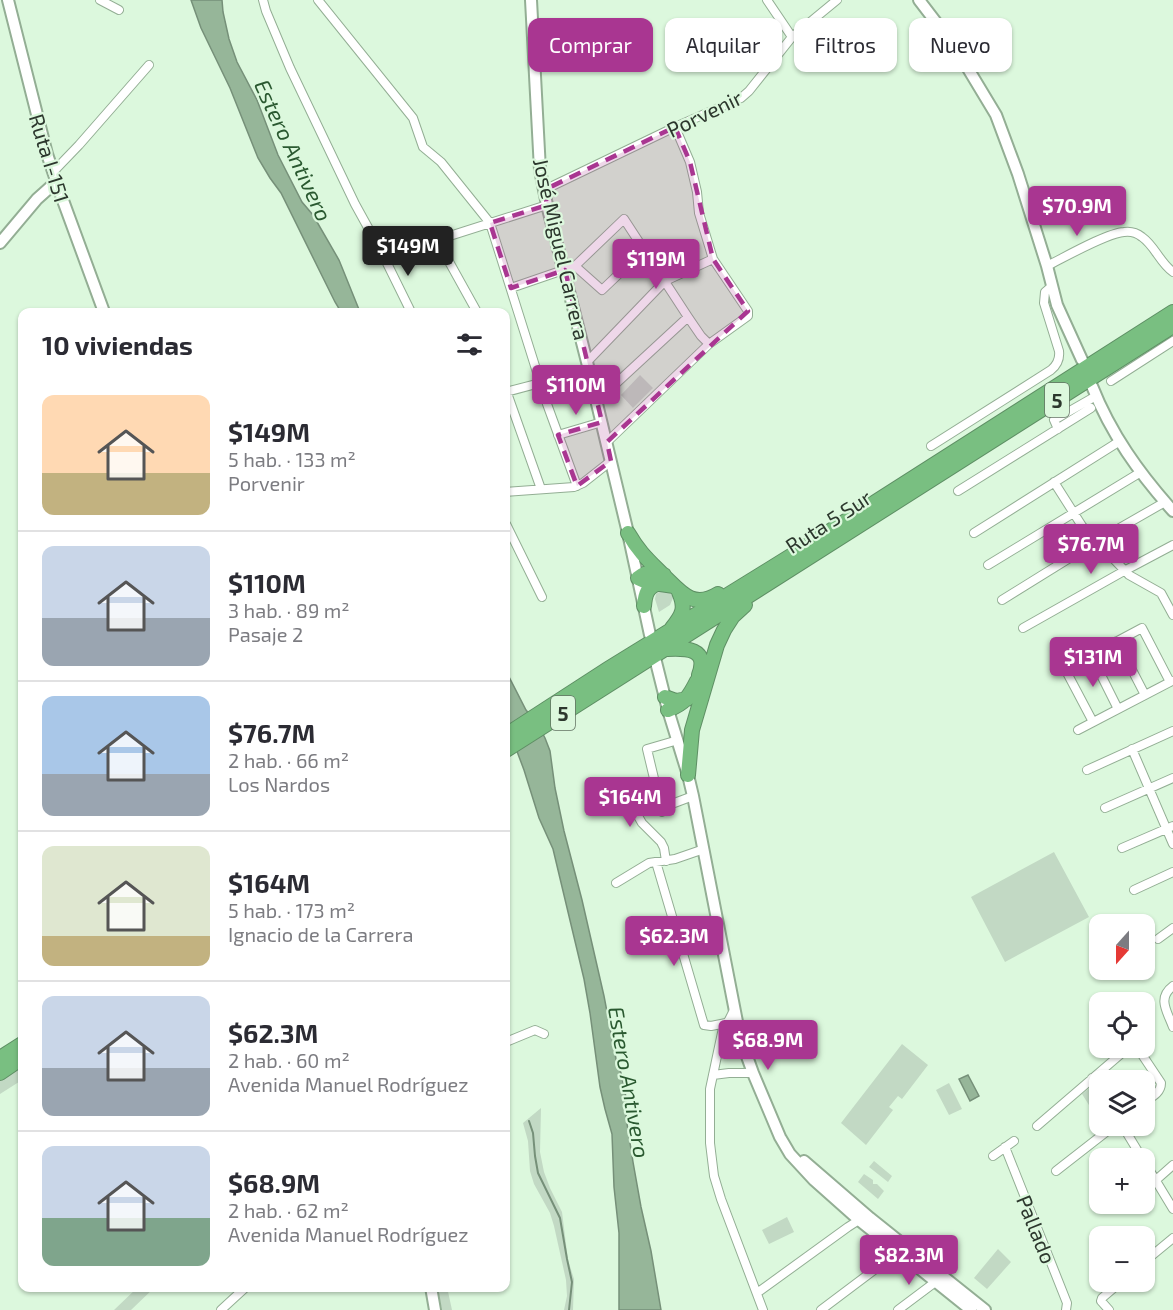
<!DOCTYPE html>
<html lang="es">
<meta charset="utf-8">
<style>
body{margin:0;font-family:"Exo 2",sans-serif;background:#f7f7f7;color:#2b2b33;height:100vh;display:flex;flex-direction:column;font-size:22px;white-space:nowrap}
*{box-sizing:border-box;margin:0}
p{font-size:20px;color:#7c7c81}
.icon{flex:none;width:33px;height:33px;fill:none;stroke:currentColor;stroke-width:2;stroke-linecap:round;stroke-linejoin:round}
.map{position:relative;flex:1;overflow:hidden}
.panel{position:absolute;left:18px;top:308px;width:492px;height:984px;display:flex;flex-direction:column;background:#fff;border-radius:12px;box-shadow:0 2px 4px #0004}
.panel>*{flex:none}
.hud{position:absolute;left:528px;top:18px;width:555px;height:54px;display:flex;gap:12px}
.needle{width:39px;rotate:201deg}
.fabs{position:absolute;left:1089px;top:914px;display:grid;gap:12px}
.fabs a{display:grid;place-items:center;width:66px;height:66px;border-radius:12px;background:#fff;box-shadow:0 2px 4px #0004;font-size:30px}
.price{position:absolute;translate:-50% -51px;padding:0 14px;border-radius:6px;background:#a93691;color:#fff;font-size:20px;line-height:39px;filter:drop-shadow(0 2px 3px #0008)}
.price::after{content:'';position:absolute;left:50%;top:36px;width:18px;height:14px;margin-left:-9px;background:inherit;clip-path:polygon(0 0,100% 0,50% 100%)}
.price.active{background:#222;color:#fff}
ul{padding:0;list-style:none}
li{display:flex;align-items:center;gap:18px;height:150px;padding:0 24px}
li+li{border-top:2px solid #e1e1e2}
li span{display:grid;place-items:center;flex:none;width:168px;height:120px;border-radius:12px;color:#555}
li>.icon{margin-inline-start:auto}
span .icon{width:72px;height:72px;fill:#fffc;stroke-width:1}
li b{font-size:26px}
h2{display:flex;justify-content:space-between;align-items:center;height:72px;padding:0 24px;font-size:26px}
.chip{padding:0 21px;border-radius:12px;background:#fff;box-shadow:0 2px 4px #0004;font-size:21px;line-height:54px}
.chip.active{background:#a93691;color:#fff}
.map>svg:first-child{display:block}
.green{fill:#c2d9c4}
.water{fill:#96b699;stroke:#769079;stroke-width:1.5}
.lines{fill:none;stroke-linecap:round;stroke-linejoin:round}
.stream{stroke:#769079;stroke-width:2}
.street-casing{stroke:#93ae94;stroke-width:10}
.secondary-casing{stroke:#93ae94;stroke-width:14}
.highway-casing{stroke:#5e8f64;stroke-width:16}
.street{stroke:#fff;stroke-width:8}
.secondary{stroke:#fff;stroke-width:10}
.highway{stroke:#79bf81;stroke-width:14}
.marked{fill:#a93691;fill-opacity:0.2;stroke:#a93691;stroke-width:4.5;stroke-dasharray:12 8;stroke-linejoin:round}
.labels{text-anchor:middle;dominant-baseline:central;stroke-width:4.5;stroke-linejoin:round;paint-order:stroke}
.shield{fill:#dcf8dd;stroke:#617162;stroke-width:1.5}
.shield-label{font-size:20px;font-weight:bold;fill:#2c372d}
.street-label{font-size:21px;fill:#2c372d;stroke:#dcf8dd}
.water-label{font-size:22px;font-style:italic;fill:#2a5930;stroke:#dcf8dd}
</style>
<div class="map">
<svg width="1173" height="1310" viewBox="0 0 1173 1310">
<rect width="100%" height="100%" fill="#dcf8dd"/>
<path class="green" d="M640,375L653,388L633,408L621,395Z
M662,590L670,592L673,598L670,605L659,612L655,599L656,594Z
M1054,852L1089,917L1005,962L971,897Z
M902,1044L928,1065L902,1099L898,1096L889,1107L893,1110L866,1145L841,1123Z
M22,1067V1080L0,1094V1081Z
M949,1083L962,1109L949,1115L936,1090Z
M1092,1086L1099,1098V1121L1082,1094Z
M541,1108L540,1152L544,1172L550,1188L562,1212L568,1260L574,1279L573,1310H564L567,1296L566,1280L554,1226L550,1213L534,1184L530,1171L528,1141L523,1123Z
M874,1161L892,1176L888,1182L869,1167Z
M864,1174L873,1180V1184H877L884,1191L878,1199L858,1182Z
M787,1217L794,1232L769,1244L762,1230Z
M998,1249L1011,1262L987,1289L974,1278Z
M138,1287H155L131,1310H114Z
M437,1287H447L452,1310H442Z"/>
<path class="water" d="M191,0H222L223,12L229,39L237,62L257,100L278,155L302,202L313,215L339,260L360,312H341L335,302L281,193L270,178L258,158L230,88L201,28Z
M506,671L526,710L537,723L545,738L550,751L555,788L564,831L582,900L604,996L616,1059L621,1073L627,1102L626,1117L633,1162L641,1207L651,1251L661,1310H619V1233L614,1187L612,1134L605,1109L600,1087L590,1013L584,979L553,849L539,818L524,770L506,722Z
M968,1075L979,1096L970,1101L959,1079Z"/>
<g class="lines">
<path class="stream" d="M529,1121L533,1133L535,1156L538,1173L560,1218L567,1259L572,1282L569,1310"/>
<g class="street-casing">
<path id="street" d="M100,0L119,10
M263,0L266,11L290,68L355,204L382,253L411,312
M318,0L413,118L423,147L441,162L490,223L547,404L577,486
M767,0L792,37
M53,172L79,145L149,65
M544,190L675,127L741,98L749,91L792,37L837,0
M437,240L477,312
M382,253L437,240L547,205
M575,266L602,290L644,250
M1047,266C1065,257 1107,233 1124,232C1131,231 1137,233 1142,237C1155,246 1160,263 1173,272
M511,288L575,266L624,219L688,317L701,336L709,344
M587,362L665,281L713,259
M1111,381L1173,341
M506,390L541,489
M506,392L540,383
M597,401L688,317
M1058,429L1054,420L1096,396
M558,435L602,422
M607,442L709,344L748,316V311L713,259L699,213L697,192L690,162L675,127
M931,446L1051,370C1057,365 1060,359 1059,351L1044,303L1045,292L1052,286
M1054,482L1082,526L1129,575L1161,593L1173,615
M958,491L1091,408
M506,492L574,487L583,483L611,461
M506,524L542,597
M974,533L1120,441
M988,565L1141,472
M1002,600L1097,541L1165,502
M1023,628L1124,571L1173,545
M1117,641L1145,695
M1091,655L1118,709
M1093,722L1065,669L1142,628L1170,682
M1078,730L1172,681
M1132,749L1173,844
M1087,770L1173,731
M626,784L638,816L642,823L661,842L664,848L666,861
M661,808L693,796
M1105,808L1173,778
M662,812L647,749L678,740
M1122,848L1173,826
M656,862L704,1025L711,1026L726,1023
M616,883L649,863L675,859L704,849
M1134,890L1173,872
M1158,939L1173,928
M1173,986C1157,998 1167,1011 1173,1027
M734,1010L729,1020L723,1028L710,1089V1143L714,1176L721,1199L763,1310
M506,1042L535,1030L544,1034
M1137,1047L1161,1083C1161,1093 1152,1097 1144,1102
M713,1075L729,1073H753
M1092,1078L1100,1089
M1122,1125L1142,1158
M1037,1126L1129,1047
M1005,1147L1067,1303L1066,1310
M993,1156L1014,1141
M1144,1161L1173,1209
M1056,1171L1115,1125
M1156,1180L1173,1165
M1144,1262L1173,1238
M757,1293L848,1227L859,1220
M221,1310L246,1287
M821,1310L898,1252
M898,1310L938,1280
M1109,1310L1101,1301L1102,1298L1122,1281"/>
</g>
<g class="secondary-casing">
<path id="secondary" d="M8,0L47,154L61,195L104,312
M531,0L540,170L547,205L587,362L628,533L650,635
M919,0L955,47L996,115L1018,174L1047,266L1057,305L1082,360
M0,243L37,199L56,182
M1092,386C1111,434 1139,473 1173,511
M656,662L668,710L688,775L693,796L740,1037L753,1073L780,1137L790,1154L814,1180L859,1220L971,1310
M804,1161L870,1218L985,1310
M431,1287L435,1310"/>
</g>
<g class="highway-casing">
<path id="highway" d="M628,533C639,552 647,559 662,574C680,591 692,610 718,594
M664,575C655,571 646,571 638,578L647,582L674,586
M644,606C645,594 647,587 659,583
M672,628C683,614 686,608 679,592
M667,649C686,648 709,648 699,675
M665,697L676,701L687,699
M668,710C685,703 689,697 697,681
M506,735L608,669L794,554L1173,312
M506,750L1173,326
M688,775L692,730L717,645L724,630L733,616L745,605
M0,1058L22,1044
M0,1073L22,1058"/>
</g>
<use href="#street" class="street"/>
<use href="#secondary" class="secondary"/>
<use href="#highway" class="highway"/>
</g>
<path class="marked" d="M675,127L690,162L713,259L748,311L607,442L611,461L577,486L558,435L602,422L565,270L511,288L490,223L547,205L544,190Z"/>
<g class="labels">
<g class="shield">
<rect x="1045" y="383" width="24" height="34" rx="4.5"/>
<rect x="551" y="696" width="24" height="34" rx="4.5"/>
</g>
<g class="shield-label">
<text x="1057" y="400">5</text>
<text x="563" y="713">5</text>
</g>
<g class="street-label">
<text transform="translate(704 113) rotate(-26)">Porvenir</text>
<text transform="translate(50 158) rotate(73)">Ruta I-151</text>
<text transform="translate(562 249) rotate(77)">José Miguel Carrera</text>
<text transform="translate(828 521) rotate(-33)">Ruta 5 Sur</text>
<text transform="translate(1037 1229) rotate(68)">Pallado</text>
</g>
<g class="water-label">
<text transform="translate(294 150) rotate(65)">Estero Antivero</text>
<text transform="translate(630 1082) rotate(80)">Estero Antivero</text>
</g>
</g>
</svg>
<div class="fabs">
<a><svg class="needle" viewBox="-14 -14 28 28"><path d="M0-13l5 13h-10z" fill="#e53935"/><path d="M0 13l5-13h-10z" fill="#7c7c81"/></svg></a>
<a><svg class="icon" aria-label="locate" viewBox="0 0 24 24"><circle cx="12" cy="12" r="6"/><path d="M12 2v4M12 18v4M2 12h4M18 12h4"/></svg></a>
<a><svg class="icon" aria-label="layers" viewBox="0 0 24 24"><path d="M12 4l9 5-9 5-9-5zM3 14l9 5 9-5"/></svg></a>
<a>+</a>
<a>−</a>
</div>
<b class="price" style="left:1077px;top:237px">$70.9M</b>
<b class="price active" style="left:408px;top:277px">$149M</b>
<b class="price" style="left:656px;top:290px">$119M</b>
<b class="price" style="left:576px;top:416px">$110M</b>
<b class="price" style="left:1091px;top:575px">$76.7M</b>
<b class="price" style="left:1093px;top:688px">$131M</b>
<b class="price" style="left:630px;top:828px">$164M</b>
<b class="price" style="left:674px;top:967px">$62.3M</b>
<b class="price" style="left:768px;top:1071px">$68.9M</b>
<b class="price" style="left:909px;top:1286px">$82.3M</b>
<div class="hud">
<a class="chip active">Comprar</a>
<a class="chip">Alquilar</a>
<a class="chip">Filtros</a>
<a class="chip">Nuevo</a>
</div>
<section class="panel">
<h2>10 viviendas<svg class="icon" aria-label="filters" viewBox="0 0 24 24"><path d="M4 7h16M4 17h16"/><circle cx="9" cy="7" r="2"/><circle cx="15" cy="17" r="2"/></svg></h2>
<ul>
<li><span style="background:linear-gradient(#ffd9b3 65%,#c2b280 0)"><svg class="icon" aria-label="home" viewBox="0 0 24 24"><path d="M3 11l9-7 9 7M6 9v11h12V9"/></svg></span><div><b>$149M</b><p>5 hab. · 133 m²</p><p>Porvenir</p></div></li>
<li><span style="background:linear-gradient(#c9d6e8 60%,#9aa5b1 0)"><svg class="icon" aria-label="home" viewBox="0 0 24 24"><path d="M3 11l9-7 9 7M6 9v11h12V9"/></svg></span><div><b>$110M</b><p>3 hab. · 89 m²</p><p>Pasaje 2</p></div></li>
<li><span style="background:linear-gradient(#a9c7e8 65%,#9aa5b1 0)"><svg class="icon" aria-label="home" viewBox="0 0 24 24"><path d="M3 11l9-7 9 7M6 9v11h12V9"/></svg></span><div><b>$76.7M</b><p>2 hab. · 66 m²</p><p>Los Nardos</p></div></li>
<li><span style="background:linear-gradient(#dfe7d0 75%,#c2b280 0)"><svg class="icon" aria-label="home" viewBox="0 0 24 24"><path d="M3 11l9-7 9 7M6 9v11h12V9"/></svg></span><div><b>$164M</b><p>5 hab. · 173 m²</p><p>Ignacio de la Carrera</p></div></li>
<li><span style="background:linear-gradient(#c9d6e8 60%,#9aa5b1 0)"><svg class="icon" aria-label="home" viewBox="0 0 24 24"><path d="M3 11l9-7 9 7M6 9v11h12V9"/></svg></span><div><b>$62.3M</b><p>2 hab. · 60 m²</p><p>Avenida Manuel Rodríguez</p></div></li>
<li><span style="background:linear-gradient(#c9d6e8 60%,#7fa58c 0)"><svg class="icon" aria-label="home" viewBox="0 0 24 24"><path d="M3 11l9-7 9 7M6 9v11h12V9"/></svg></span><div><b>$68.9M</b><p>2 hab. · 62 m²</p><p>Avenida Manuel Rodríguez</p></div></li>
</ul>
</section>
</div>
